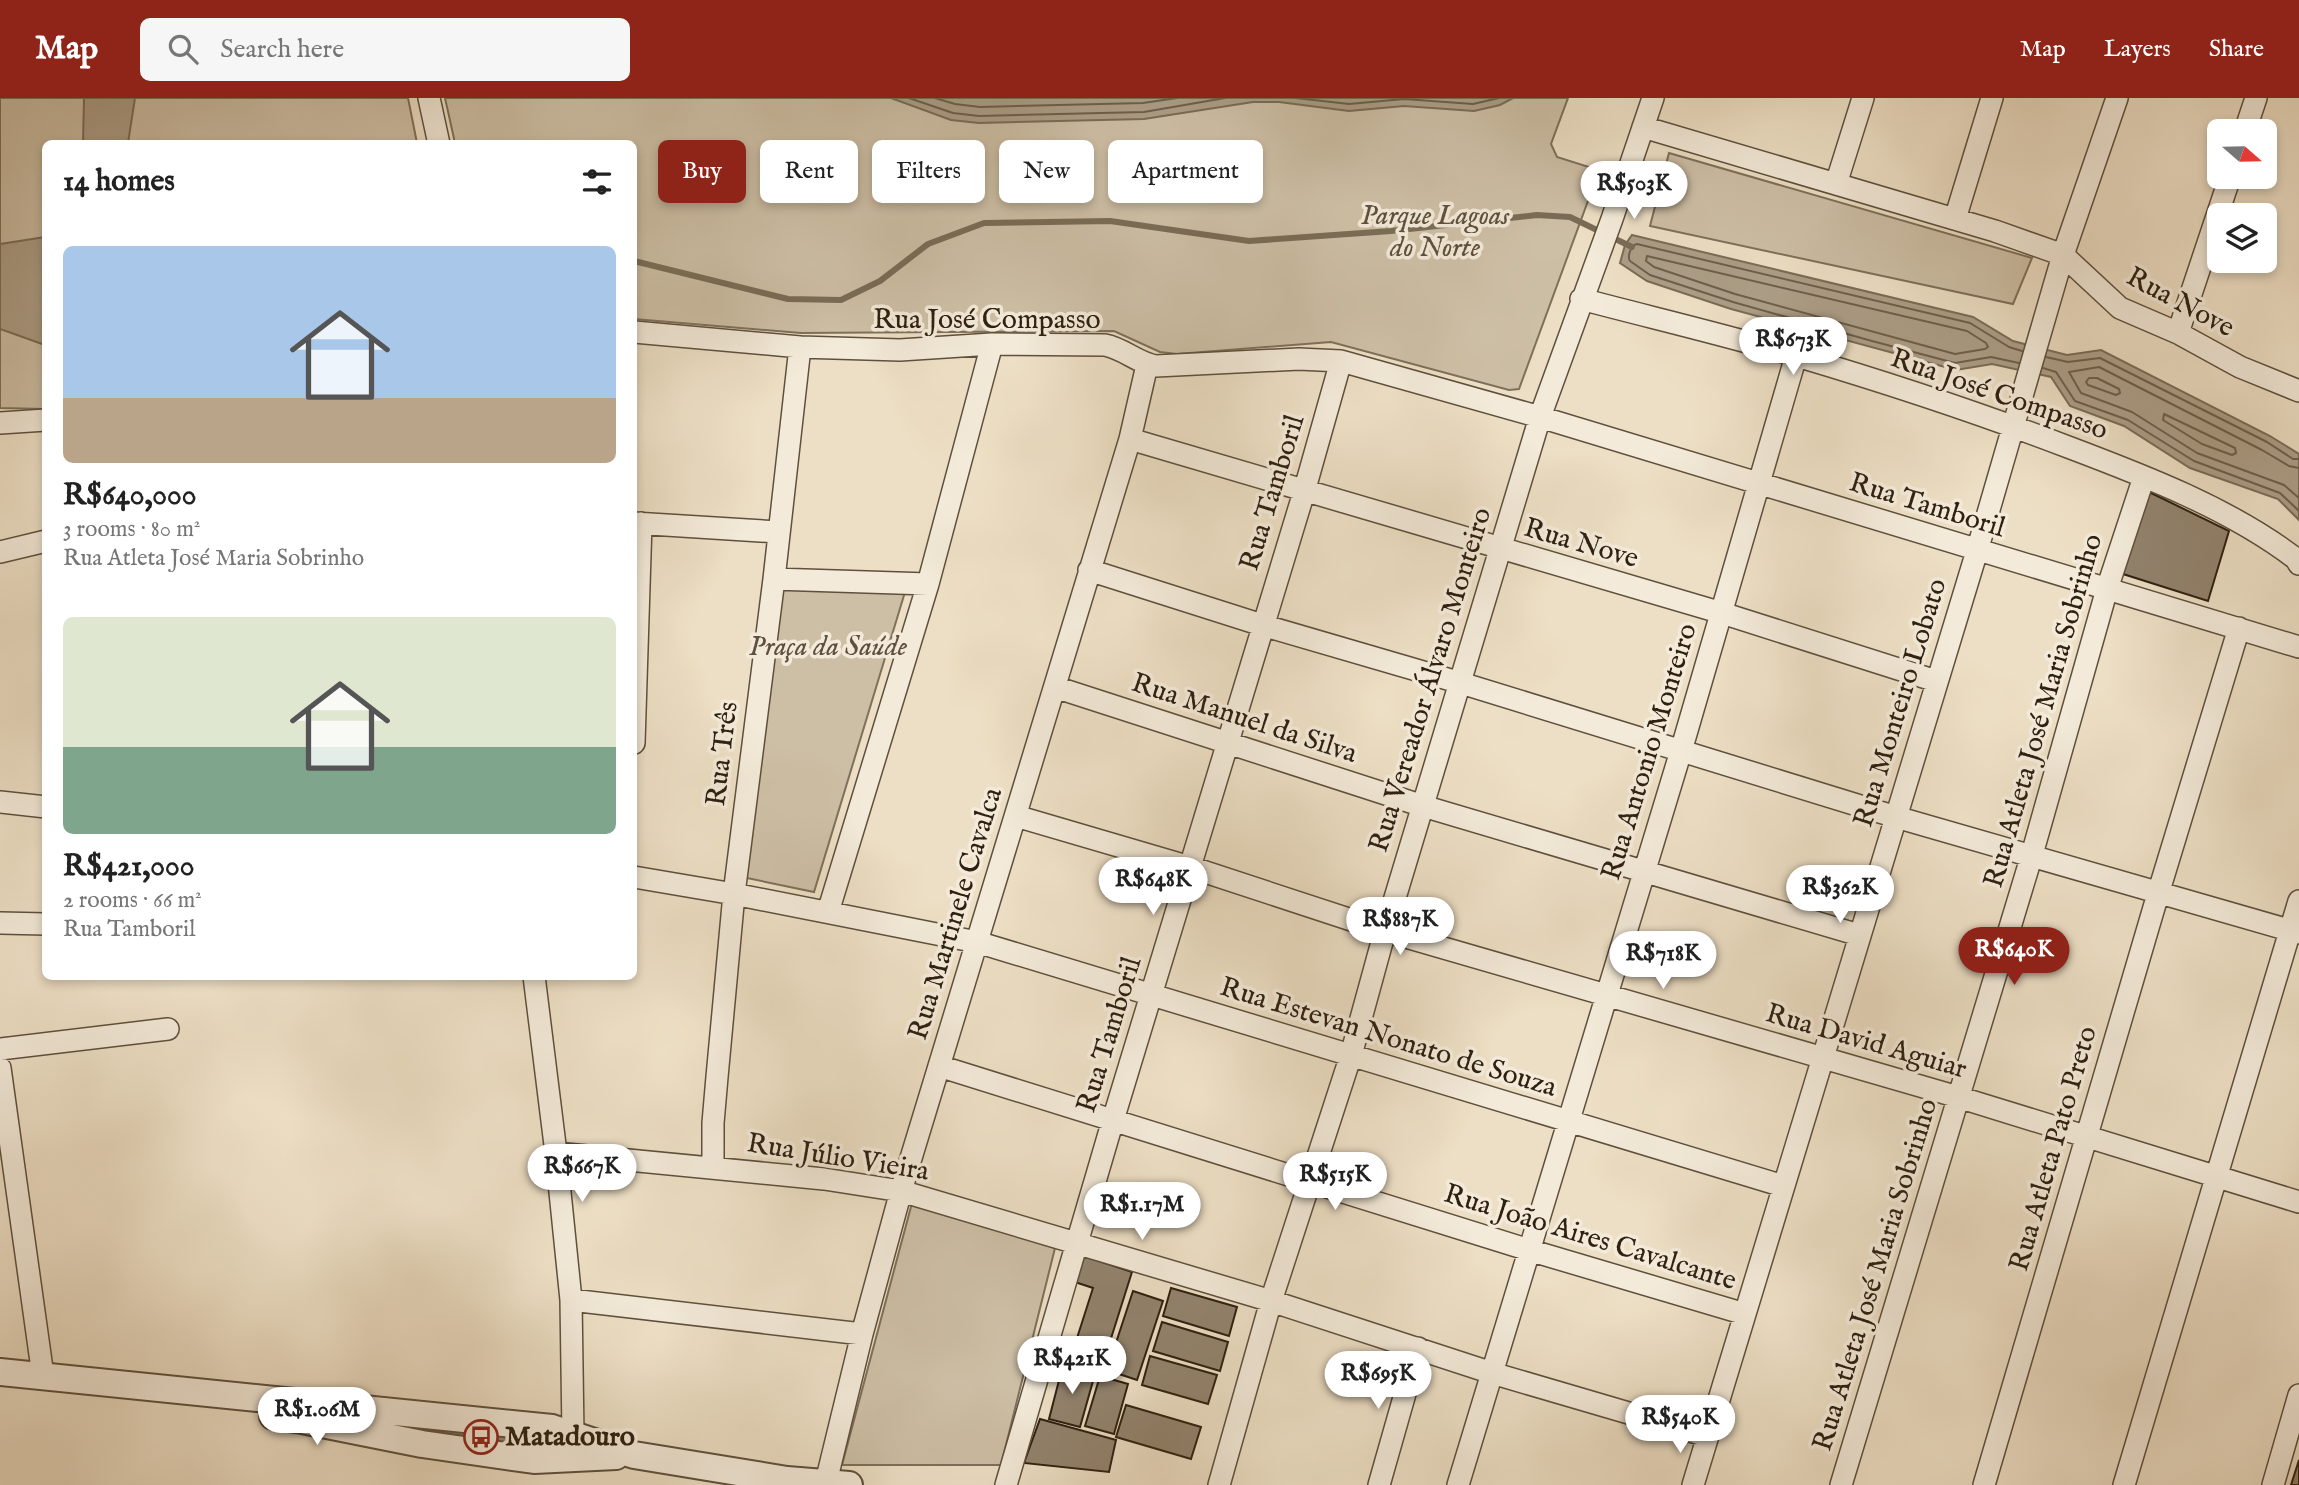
<!DOCTYPE html>
<meta charset="utf-8">
<style>
body{margin:0;font-family:"IM FELL English",serif;background:#f6f6f6;color:#222;height:100vh;display:flex;flex-direction:column;font-size:26px;white-space:nowrap}
*{box-sizing:border-box;margin:0}
p{font-size:23px;color:#767676}
.icon{flex:none;width:38px;height:38px;fill:none;stroke:currentColor;stroke-width:2;stroke-linecap:round;stroke-linejoin:round}
.map{position:relative;flex:1;overflow:hidden}
.details{position:absolute;left:42px;top:42px;width:595px;height:840px;display:flex;flex-direction:column;background:#fff;border-radius:10px;box-shadow:0 4px 10px #0003}
.details>*{flex:none}
.banner{position:absolute;left:658px;top:42px;width:665px;height:63px;display:flex;gap:14px}
.needle{width:46px;rotate:110deg}
.fabs{position:absolute;left:2207px;top:21px;display:grid;gap:14px}
.fabs a{display:grid;place-items:center;width:70px;height:70px;border-radius:10px;background:#fff;box-shadow:0 4px 10px #0003;font-size:35px}
.price{position:absolute;translate:-50% -60px;padding:0 16px;border-radius:24px;background:#fff;color:#222;font-size:23px;line-height:46px;filter:drop-shadow(0 2px 4px #0008)}
.price::after{content:'';position:absolute;left:50%;top:42px;width:21px;height:16px;margin-left:-10px;background:inherit;clip-path:polygon(0 0,100% 0,50% 100%)}
.price.selected{background:#8f2418;color:#fff}
ul{padding:0;list-style:none}
li{display:grid;align-content:center;gap:14px;height:371px;padding:0 21px}
li span{display:grid;place-items:center;height:217px;border-radius:10px;color:#555}
li>.icon{margin-inline-start:auto}
span .icon{width:126px;height:126px;fill:#fffc;stroke-width:1}
li b{font-size:30px}
h2{display:flex;justify-content:space-between;align-items:center;height:84px;padding:0 21px;font-size:30px}
.tag{padding:0 24px;border-radius:10px;background:#fff;box-shadow:0 4px 10px #0003;font-size:24px;line-height:63px}
.tag.selected{background:#8f2418;color:#fff}
header{display:flex;align-items:center;gap:42px;box-sizing:border-box;height:98px;padding:0 35px;background:#8f2418;color:#fff}
header strong{font-size:33px}
nav{display:flex;gap:38px;margin-inline-start:auto;font-size:24px}
.search{width:490px;height:63px;background:#f6f6f6;display:flex;align-items:center;gap:18px;box-sizing:border-box;padding:0 24px;border-radius:10px;color:#767676;font-size:26px}
.map>svg:first-child{display:block}
.green{fill:#cdbfa6;stroke:#7e705b;stroke-width:2}
.water{fill:#ac9e87;stroke:#7a6c57;stroke-width:2}
.lines{fill:none;stroke-linecap:round;stroke-linejoin:round}
.shore{stroke:#6e5f4c;stroke-width:2}
.stream{stroke:#7a6c57;stroke-width:6}
.building{fill:#92836e;stroke:#2f2010;stroke-width:2}
.minor-casing{stroke:#5e503d;stroke-width:24}
.tertiary-casing{stroke:#5e503d;stroke-width:30}
.minor{stroke:#f3ead9;stroke-width:21}
.tertiary{stroke:#f3ead9;stroke-width:26}
.labels{text-anchor:middle;dominant-baseline:central;stroke-width:7;stroke-linejoin:round;paint-order:stroke}
.park-label{font-size:28px;font-style:italic;fill:#5e503d;stroke:#f3ead9}
.street-label{font-size:28px;fill:#2f2010;stroke:#f3ead9}
.poi-label{font-size:28px;font-weight:bold;fill:#2f2010;stroke:#f3ead9;text-anchor:start}
</style>
<header>
<strong>Map</strong>
<div class="search"><svg class="icon" aria-label="search" viewBox="0 0 24 24"><circle cx="10" cy="10" r="6"/><path d="M15 15l6 6"/></svg>Search here</div>
<nav><a>Map</a><a>Layers</a><a>Share</a></nav>
</header>
<div class="map">
<svg width="2299" height="1387" viewBox="0 0 2299 1387">
<rect width="100%" height="100%" fill="#eddfc5"/>
<filter id="stains"><feTurbulence type="fractalNoise" baseFrequency=".00286" numOctaves="4"/><feColorMatrix values="0 0 0 0 .2 0 0 0 0 .09 0 0 0 0 .02 0 0 0 .5 -.17"/></filter>
<radialGradient id="worn" r=".72"><stop offset=".6" stop-color="#630" stop-opacity="0"/><stop offset="1" stop-color="#630" stop-opacity=".3"/></radialGradient>
<path class="green" d="M0,0H408L417,45L46,46L45,311L0,310Z
M445,0H1568L1551,46L1557,59L1589,69L1596,81L1519,291L1509,292L1331,244L1177,256L1160,254L1114,233L801,235L634,221V46L455,45Z
M1669,55L2032,160L2013,206L1650,128Z
M779,487L905,494L814,794L742,779Z
M912,1105L1055,1150L1001,1367H842Z"/>
<path class="water" d="M84,0H135L128,45H83Z
M891,0H1513L1500,7L1474,13L1404,8L1349,13L1279,4H1253L1144,21L979,25L951,22Z
M1632,137L1973,219L2013,243L2067,257L2101,252L2270,338L2299,356V422L2278,401L2190,370L2124,328L2070,308L2051,279L1992,266L1956,272L1731,211L1647,183L1620,165L1625,147Z
M45,139H46L45,247L0,231V146Z"/>
<g class="lines">
<path class="shore" d="M909,0L953,15L979,18L1144,14L1225,0
M935,0L955,6L980,9L1143,5L1177,0
M1296,0L1349,6L1404,1L1473,6L1499,0
M1647,158L1967,233L1986,245L1988,249L1985,251L1955,256L1735,196L1654,169L1646,163Z
M2046,259L2068,264L2100,260L2267,344L2293,361H2299
M2019,265L1991,259L1955,265L1872,243L1733,204L1650,177L1630,163C1627,158 1631,147 1637,146L1970,225L2009,249L2022,253
M2043,270L2056,274L2075,303L2128,322L2194,363L2280,395L2299,413
M2089,280H2097L2119,291L2120,295L2116,297L2088,287L2086,284Z
M2164,316L2235,350L2236,355L2232,357L2202,346L2163,322Z
M2299,370L2289,368L2262,352L2099,269L2069,274L2081,295L2132,314L2197,355L2284,387L2299,400"/>
<path class="stream" d="M634,163L788,201L841,202L880,183L928,146L984,125L1110,123L1249,143L1391,133L1537,117L1570,119L1632,149"/>
</g>
<path class="building" d="M2147,393L2229,433L2208,503L2123,476Z
M1084,1158L1132,1174L1101,1272L1070,1262L1093,1190L1075,1184Z
M1171,1190L1237,1209L1229,1238L1163,1218Z
M1133,1193L1163,1203L1137,1282L1107,1272Z
M1162,1224L1228,1244L1220,1273L1153,1253Z
M1150,1258L1217,1277L1208,1306L1142,1287Z
M1063,1267L1095,1276L1080,1329L1049,1321Z
M1100,1278L1128,1286L1114,1336L1085,1328Z
M1126,1307L1201,1329L1191,1361L1116,1339Z
M435,1321L530,1333L527,1357L431,1344Z
M1040,1321L1116,1342L1109,1374L1024,1365Z
M2299,1362V1387H2291Z"/>
<g class="lines">
<g class="minor-casing">
<path id="minor" d="M429,0L439,46
M1643,29L1995,133L2063,157L2120,210L2178,235L2240,269L2299,293
M2245,33L2256,0
M1836,86L1863,0
M1955,121L1992,0
M1581,201C1653,220 1726,237 1797,258C1888,285 1979,315 2068,349C2145,378 2231,411 2296,461L2299,466
M634,234L800,249L900,252L992,246L1105,247C1125,251 1137,265 1156,268L1299,261L1341,263L1540,319L2299,549
M2178,235L2230,79
M0,325L46,322
M1130,341L1722,515L1936,583
M634,425L778,434
M0,454L46,443
M1089,472L1262,527L1461,585L1896,719L2299,835
M774,481L928,486
M1055,589L1423,708L1859,837
M634,645L641,425
M0,704L46,709
M1016,718L1190,769L1385,833L1958,999L2299,1104
M634,779L734,796L977,844L1783,1088
M828,814L928,486L992,246
M0,825L46,826
M534,878L556,1055L571,1202L573,1337
M0,951L168,931
M939,968L1529,1152L1745,1216
M0,970L43,1278
M556,1055L824,1081L901,1093L1271,1203L1492,1275L1707,1338
M713,1070V1025L717,979L734,796L774,481L800,249
M571,1202L862,1236
M826,1384L862,1236L901,1093L1130,341L1147,267
M1006,1387L1113,1022L1304,394L1341,263
M1219,1387L1271,1203L1351,957L1385,833L1540,319L1612,121L1653,0
M1379,1387L1418,1250
M1458,1387L1681,653L1796,258
M1693,1387L1977,453L2063,157L2117,0
M1841,1387L2031,760L2107,491L2144,379
M1984,1387L2158,796L2239,530
M2124,1387L2299,803
M2273,1387L2299,1297"/>
</g>
<g class="tertiary-casing">
<path id="tertiary" d="M0,1274L552,1330L634,1357L787,1382L849,1387
M273,1318L302,1322L422,1346L534,1362L616,1358"/>
</g>
<use href="#minor" class="minor"/>
<use href="#tertiary" class="tertiary"/>
</g>
<defs>
<g id="bus-ring" transform="scale(1.75)"><circle r="9.5" fill="#f3ead9" stroke="#8f2418" stroke-width="1.5"/><path d="M-5-6H5V4H4V6H2V4H-2V6H-4V4H-5ZM-3.5-4V0h7V-4ZM-3.5 1.2v1.5H-2V1.2ZM2 1.2v1.5H3.5V1.2Z" fill="#8f2418"/></g>
</defs>
<g fill-rule="evenodd">
<use href="#bus-ring" x="481" y="1339"/>
</g>
<g class="labels">
<g class="park-label">
<text x="1435" y="118">Parque Lagoas<tspan x="1435" dy="32">do Norte</tspan></text>
<text x="828" y="549">Praça da Saúde</text>
</g>
<g class="street-label">
<text transform="translate(2180 205) rotate(28)">Rua Nove</text>
<text x="987" y="222">Rua José Compasso</text>
<text transform="translate(1999 297) rotate(19)">Rua José Compasso</text>
<text transform="translate(1273 395) rotate(-73)">Rua Tamboril</text>
<text transform="translate(1927 408) rotate(17)">Rua Tamboril</text>
<text transform="translate(1581 446) rotate(16)">Rua Nove</text>
<text transform="translate(1431 582) rotate(-73)">Rua Vereador Álvaro Monteiro</text>
<text transform="translate(1901 605) rotate(-73)">Rua Monteiro Lobato</text>
<text transform="translate(2044 613) rotate(-74)">Rua Atleta José Maria Sobrinho</text>
<text transform="translate(1244 621) rotate(18)">Rua Manuel da Silva</text>
<text transform="translate(1650 654) rotate(-73)">Rua Antonio Monteiro</text>
<text transform="translate(723 656) rotate(-83)">Rua Três</text>
<text transform="translate(956 816) rotate(-73)">Rua Martinele Cavalca</text>
<text transform="translate(1110 937) rotate(-73)">Rua Tamboril</text>
<text transform="translate(1388 940) rotate(17)">Rua Estevan Nonato de Souza</text>
<text transform="translate(1866 944) rotate(16)">Rua David Aguiar</text>
<text transform="translate(2054 1051) rotate(-74)">Rua Atleta Pato Preto</text>
<text transform="translate(838 1060) rotate(9)">Rua Júlio Vieira</text>
<text transform="translate(1590 1140) rotate(17)">Rua João Aires Cavalcante</text>
<text transform="translate(1876 1177) rotate(-73)">Rua Atleta José Maria Sobrinho</text>
</g>
<g class="poi-label">
<text x="505" y="1339">Matadouro</text>
</g>
</g>
<rect width="100%" height="100%" filter="url(#stains)"/>
<rect width="100%" height="100%" fill="url(#worn)"/>
</svg>
<div class="fabs">
<a><svg class="needle" viewBox="-14 -14 28 28"><path d="M0-13l5 13h-10z" fill="#e53935"/><path d="M0 13l5-13h-10z" fill="#767676"/></svg></a>
<a><svg class="icon" aria-label="layers" viewBox="0 0 24 24"><path d="M12 4l9 5-9 5-9-5zM3 14l9 5 9-5"/></svg></a>
</div>
<b class="price" style="left:1634px;top:123px">R$503K</b>
<b class="price" style="left:1793px;top:279px">R$673K</b>
<b class="price" style="left:1153px;top:819px">R$648K</b>
<b class="price" style="left:1840px;top:827px">R$362K</b>
<b class="price" style="left:1400px;top:859px">R$887K</b>
<b class="price selected" style="left:2014px;top:889px">R$640K</b>
<b class="price" style="left:1663px;top:893px">R$718K</b>
<b class="price" style="left:582px;top:1106px">R$667K</b>
<b class="price" style="left:1335px;top:1114px">R$515K</b>
<b class="price" style="left:1142px;top:1144px">R$1.17M</b>
<b class="price" style="left:1072px;top:1298px">R$421K</b>
<b class="price" style="left:1378px;top:1313px">R$695K</b>
<b class="price" style="left:317px;top:1349px">R$1.06M</b>
<b class="price" style="left:1680px;top:1357px">R$540K</b>
<div class="banner">
<a class="tag selected">Buy</a>
<a class="tag">Rent</a>
<a class="tag">Filters</a>
<a class="tag">New</a>
<a class="tag">Apartment</a>
</div>
<section class="details">
<h2>14 homes<svg class="icon" aria-label="filters" viewBox="0 0 24 24"><path d="M4 7h16M4 17h16"/><circle cx="9" cy="7" r="2"/><circle cx="15" cy="17" r="2"/></svg></h2>
<ul>
<li><span style="background:linear-gradient(#a9c7e8 70%,#b9a48a 0)"><svg class="icon" aria-label="home" viewBox="0 0 24 24"><path d="M3 11l9-7 9 7M6 9v11h12V9"/></svg></span><div><b>R$640,000</b><p>3 rooms · 80 m²</p><p>Rua Atleta José Maria Sobrinho</p></div></li>
<li><span style="background:linear-gradient(#dfe7d0 60%,#7fa58c 0)"><svg class="icon" aria-label="home" viewBox="0 0 24 24"><path d="M3 11l9-7 9 7M6 9v11h12V9"/></svg></span><div><b>R$421,000</b><p>2 rooms · 66 m²</p><p>Rua Tamboril</p></div></li>
</ul>
</section>
</div>
